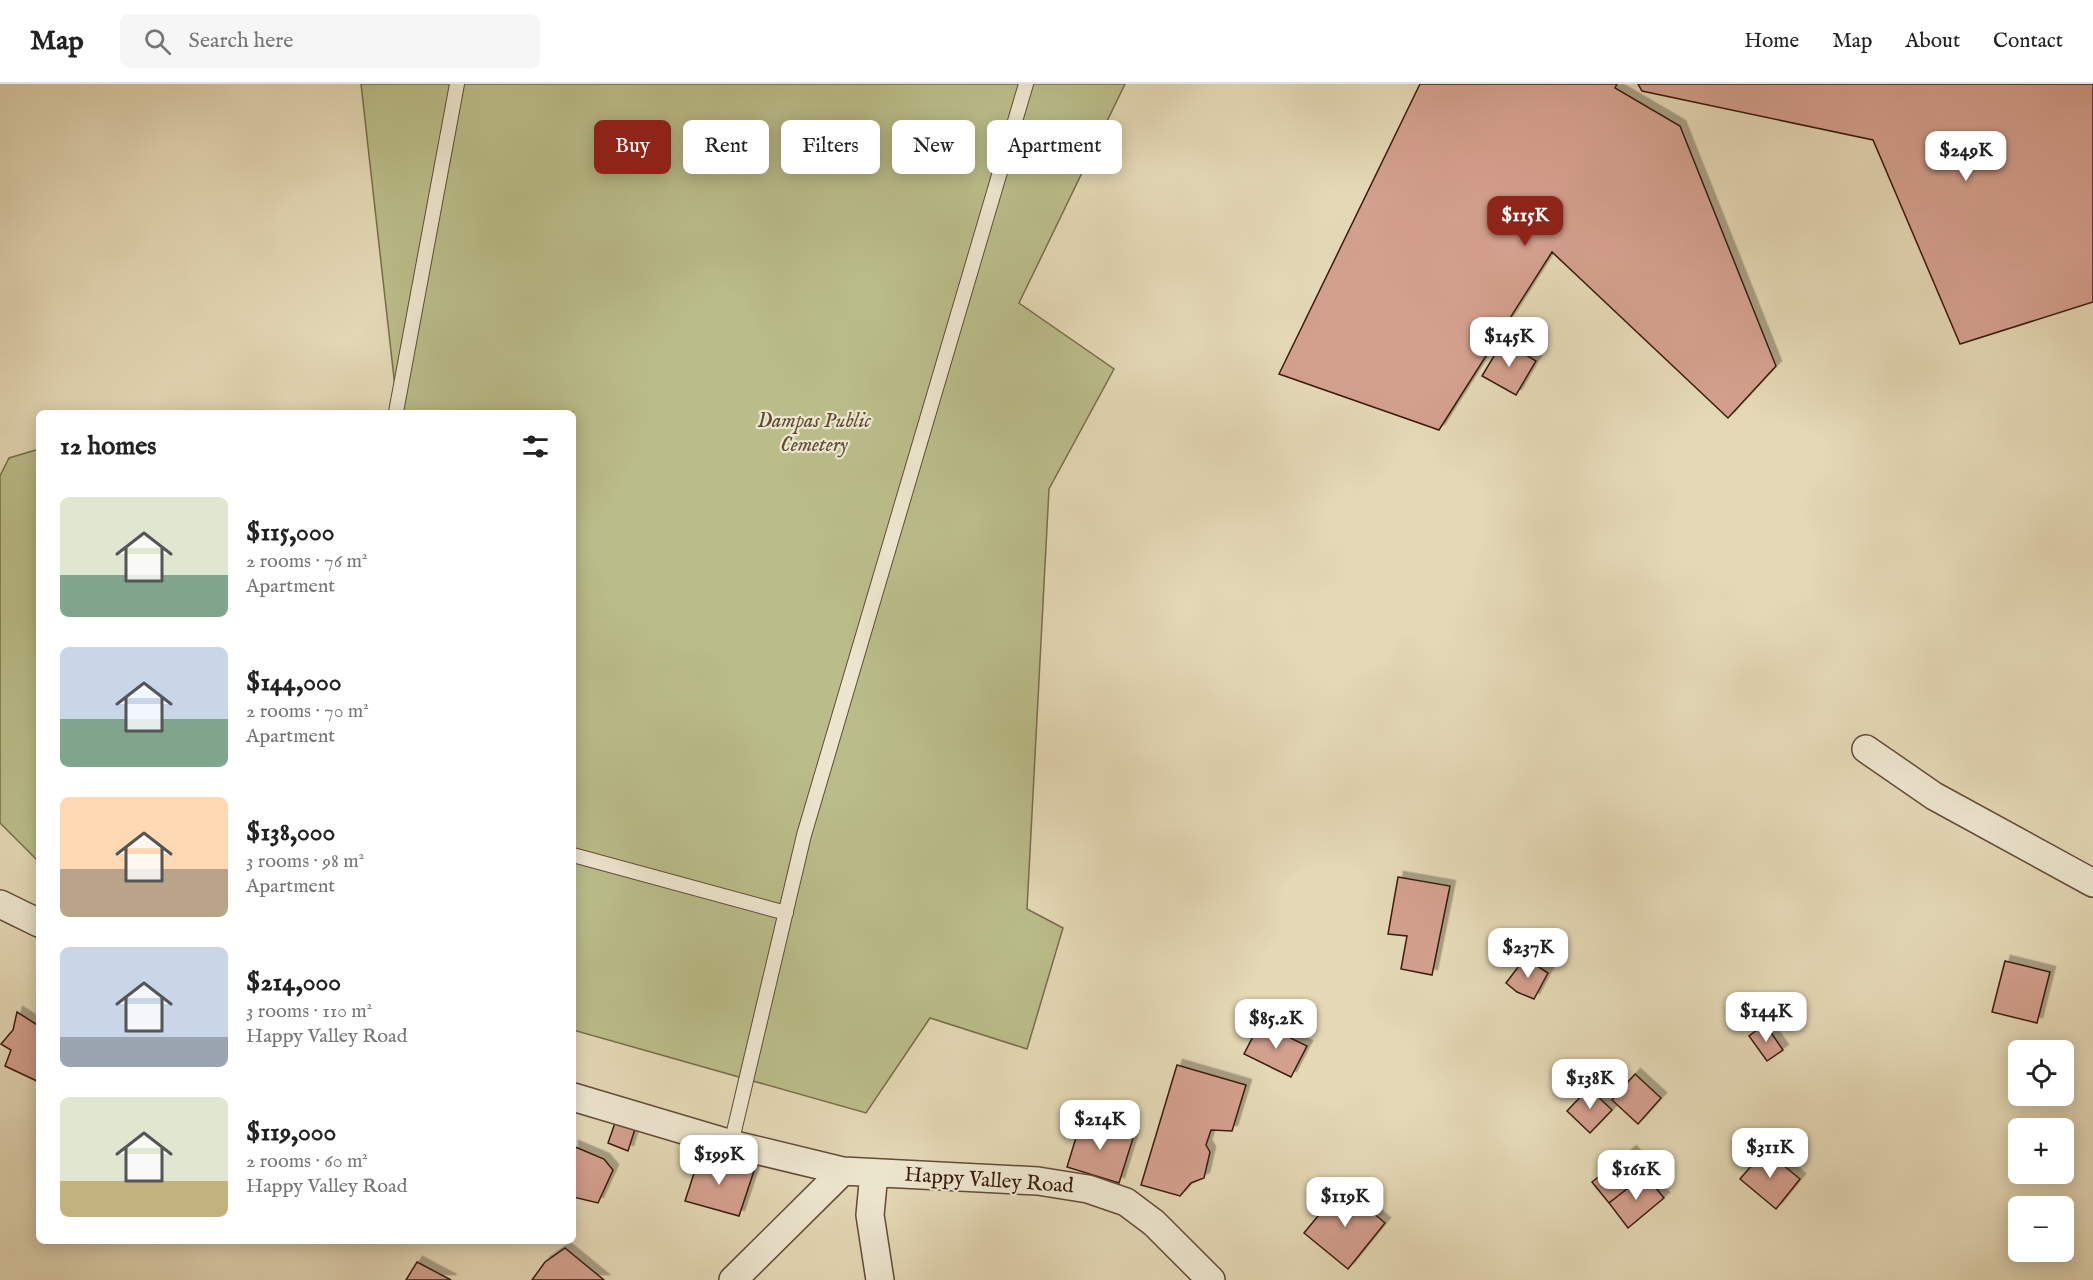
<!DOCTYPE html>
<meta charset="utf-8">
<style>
body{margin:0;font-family:"IM FELL English",serif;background:#f6f6f6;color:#222;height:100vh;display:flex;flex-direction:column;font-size:22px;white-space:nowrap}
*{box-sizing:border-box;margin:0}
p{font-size:20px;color:#767676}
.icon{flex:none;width:33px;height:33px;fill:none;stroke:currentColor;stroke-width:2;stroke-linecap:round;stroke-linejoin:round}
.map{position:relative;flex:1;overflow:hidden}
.sheet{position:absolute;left:36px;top:326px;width:540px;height:834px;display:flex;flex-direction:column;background:#fff;border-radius:9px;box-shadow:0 3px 15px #0003}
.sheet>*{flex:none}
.guide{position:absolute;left:594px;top:36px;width:570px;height:54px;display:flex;gap:12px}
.controls{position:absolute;left:2008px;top:956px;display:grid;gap:12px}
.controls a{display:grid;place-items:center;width:66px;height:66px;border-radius:9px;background:#fff;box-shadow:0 3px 15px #0003;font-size:30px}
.price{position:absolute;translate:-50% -51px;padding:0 14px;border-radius:12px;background:#fff;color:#222;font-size:20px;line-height:39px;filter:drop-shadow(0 2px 3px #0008)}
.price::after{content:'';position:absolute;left:50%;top:36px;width:18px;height:14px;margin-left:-9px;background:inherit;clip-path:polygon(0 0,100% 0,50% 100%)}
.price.current{background:#8f2418;color:#fff}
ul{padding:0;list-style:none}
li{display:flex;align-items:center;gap:18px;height:150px;padding:0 24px}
li span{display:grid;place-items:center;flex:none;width:168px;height:120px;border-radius:9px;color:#555}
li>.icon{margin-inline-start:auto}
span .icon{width:72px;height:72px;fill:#fffc;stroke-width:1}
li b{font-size:26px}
h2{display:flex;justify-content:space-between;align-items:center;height:72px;padding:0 24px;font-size:26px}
.chip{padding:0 21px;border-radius:9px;background:#fff;box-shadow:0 3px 15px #0003;font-size:21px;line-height:54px}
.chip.current{background:#8f2418;color:#fff}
header{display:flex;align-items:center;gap:36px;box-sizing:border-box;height:84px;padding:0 30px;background:#fff;border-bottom:2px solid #e0e0e0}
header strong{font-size:28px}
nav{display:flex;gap:33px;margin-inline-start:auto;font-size:21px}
.search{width:420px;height:54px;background:#f6f6f6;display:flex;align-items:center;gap:15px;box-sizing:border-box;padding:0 21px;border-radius:9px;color:#767676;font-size:22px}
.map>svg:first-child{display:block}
.green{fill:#babd89;stroke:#7a6c4c;stroke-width:1.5}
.building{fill:#d4a08e;stroke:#391b0f;stroke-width:1.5;filter:url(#shadow)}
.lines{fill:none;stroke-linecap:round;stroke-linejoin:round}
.service-casing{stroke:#644a38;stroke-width:16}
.minor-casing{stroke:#644a38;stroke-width:30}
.service{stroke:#ede6cf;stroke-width:14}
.minor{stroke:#ede6cf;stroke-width:27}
.labels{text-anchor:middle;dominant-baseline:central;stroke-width:4.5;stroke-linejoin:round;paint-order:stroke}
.park-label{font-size:21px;font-style:italic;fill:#604c34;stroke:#ede6cf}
.street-label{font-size:21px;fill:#391b0f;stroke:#ede6cf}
</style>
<header>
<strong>Map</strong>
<div class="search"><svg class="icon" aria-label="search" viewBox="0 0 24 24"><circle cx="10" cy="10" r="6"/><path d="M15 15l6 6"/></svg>Search here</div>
<nav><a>Home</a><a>Map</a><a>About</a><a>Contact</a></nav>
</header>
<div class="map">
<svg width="2093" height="1196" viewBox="0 0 2093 1196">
<defs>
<filter id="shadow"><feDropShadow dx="5.5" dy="-5.5" stdDeviation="0" flood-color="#0004"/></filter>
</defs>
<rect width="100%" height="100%" fill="#e4d8b5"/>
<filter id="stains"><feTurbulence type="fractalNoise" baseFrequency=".00333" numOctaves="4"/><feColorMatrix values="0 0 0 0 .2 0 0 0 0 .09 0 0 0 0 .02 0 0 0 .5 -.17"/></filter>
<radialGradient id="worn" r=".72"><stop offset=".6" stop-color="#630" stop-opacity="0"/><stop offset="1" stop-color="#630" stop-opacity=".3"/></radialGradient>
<path class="green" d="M361,0H1125L1019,219L1114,285L1049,405L1027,825L1063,844L1027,965L930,934L866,1029L573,946V328H391L396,312Z
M39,365V778L0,739V392L9,374Z"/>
<path class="building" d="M1420,0H1617L1615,4L1680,42L1776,282L1728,334L1552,168L1439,346L1279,290Z
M1638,0H2093V218L1960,260L1873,56L1642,7Z
M1503,257L1536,277L1516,311L1482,292Z
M1398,793L1450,802L1432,891L1401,885L1407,852L1388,850Z
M1525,874L1548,889L1534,915L1517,908L1506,899Z
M2005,877L2050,888L2037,939L1992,928Z
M17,928L39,942V998L5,982L11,966L1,960L13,946Z
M1260,939L1307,962L1291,993L1244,970Z
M1765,940L1783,966L1767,977L1749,952Z
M1177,981L1246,1001L1232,1047L1211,1046L1206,1061L1210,1068L1204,1094L1191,1099L1180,1112L1141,1101Z
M1635,990L1661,1014L1638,1040L1612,1016Z
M1589,1004L1612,1026L1590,1049L1567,1027Z
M1082,1034L1134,1051L1119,1099L1067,1083Z
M615,1039L635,1045L628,1067L608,1059Z
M573,1062L604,1075L613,1086L598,1119L573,1113Z
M1765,1066L1800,1095L1776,1125L1740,1095Z
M1631,1067L1648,1088L1609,1119L1592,1098Z
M700,1071L754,1087L739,1132L685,1117Z
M1645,1091L1664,1114L1628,1144L1609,1119Z
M1342,1103L1385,1139L1348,1185L1304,1149Z
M565,1164L604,1196H532L545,1178Z
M417,1178L451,1196H406Z"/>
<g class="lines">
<g class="service-casing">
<path id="service" d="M396,328L457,0
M573,771L786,829
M731,1060L804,751L1026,0"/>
</g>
<g class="minor-casing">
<path id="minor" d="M1866,665L1934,712L2093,799
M0,820L39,839
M573,1013L731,1060L843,1087L1038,1097L1088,1105L1126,1118L1154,1139L1211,1196
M874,1089L870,1131L880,1196
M733,1196L843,1087"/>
</g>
<use href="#service" class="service"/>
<use href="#minor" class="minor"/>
</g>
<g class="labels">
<g class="park-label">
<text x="814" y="337">Dampas Public<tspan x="814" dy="24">Cemetery</tspan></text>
</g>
<g class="street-label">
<text transform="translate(989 1097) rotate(4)">Happy Valley Road</text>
</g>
</g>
<rect width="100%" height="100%" filter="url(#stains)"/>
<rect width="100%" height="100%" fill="url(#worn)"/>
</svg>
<div class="controls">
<a><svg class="icon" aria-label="locate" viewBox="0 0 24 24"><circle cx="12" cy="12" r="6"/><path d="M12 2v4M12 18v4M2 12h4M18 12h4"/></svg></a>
<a>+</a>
<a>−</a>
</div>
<b class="price" style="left:1966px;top:98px">$249K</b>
<b class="price current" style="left:1525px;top:163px">$115K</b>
<b class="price" style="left:1509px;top:284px">$145K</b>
<b class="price" style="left:1528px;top:895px">$237K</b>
<b class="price" style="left:1766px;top:959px">$144K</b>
<b class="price" style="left:1276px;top:966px">$85.2K</b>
<b class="price" style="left:1590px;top:1026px">$138K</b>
<b class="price" style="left:1100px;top:1067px">$214K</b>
<b class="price" style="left:1770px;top:1095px">$311K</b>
<b class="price" style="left:719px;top:1102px">$199K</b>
<b class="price" style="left:1636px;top:1117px">$161K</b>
<b class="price" style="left:1345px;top:1144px">$119K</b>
<div class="guide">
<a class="chip current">Buy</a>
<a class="chip">Rent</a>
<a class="chip">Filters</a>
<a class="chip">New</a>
<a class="chip">Apartment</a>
</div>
<section class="sheet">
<h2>12 homes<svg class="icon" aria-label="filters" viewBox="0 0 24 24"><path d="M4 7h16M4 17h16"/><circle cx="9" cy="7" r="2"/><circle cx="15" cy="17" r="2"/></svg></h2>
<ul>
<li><span style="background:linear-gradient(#dfe7d0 65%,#7fa58c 0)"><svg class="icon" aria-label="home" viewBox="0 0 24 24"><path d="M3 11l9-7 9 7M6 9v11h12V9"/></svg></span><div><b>$115,000</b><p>2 rooms · 76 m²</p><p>Apartment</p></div></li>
<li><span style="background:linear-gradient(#c9d6e8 60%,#7fa58c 0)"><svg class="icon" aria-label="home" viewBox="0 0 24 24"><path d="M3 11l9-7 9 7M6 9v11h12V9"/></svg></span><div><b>$144,000</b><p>2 rooms · 70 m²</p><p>Apartment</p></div></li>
<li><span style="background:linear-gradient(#ffd9b3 60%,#b9a48a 0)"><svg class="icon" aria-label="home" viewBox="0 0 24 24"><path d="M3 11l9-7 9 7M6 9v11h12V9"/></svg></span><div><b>$138,000</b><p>3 rooms · 98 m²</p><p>Apartment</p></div></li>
<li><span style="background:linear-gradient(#c9d6e8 75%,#9aa5b1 0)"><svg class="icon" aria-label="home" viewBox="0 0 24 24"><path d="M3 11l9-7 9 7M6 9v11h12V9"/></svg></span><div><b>$214,000</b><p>3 rooms · 110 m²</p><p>Happy Valley Road</p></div></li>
<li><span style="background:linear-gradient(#dfe7d0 70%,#c2b280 0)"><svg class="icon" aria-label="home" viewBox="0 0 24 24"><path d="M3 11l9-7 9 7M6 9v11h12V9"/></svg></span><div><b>$119,000</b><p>2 rooms · 60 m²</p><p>Happy Valley Road</p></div></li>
</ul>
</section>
</div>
